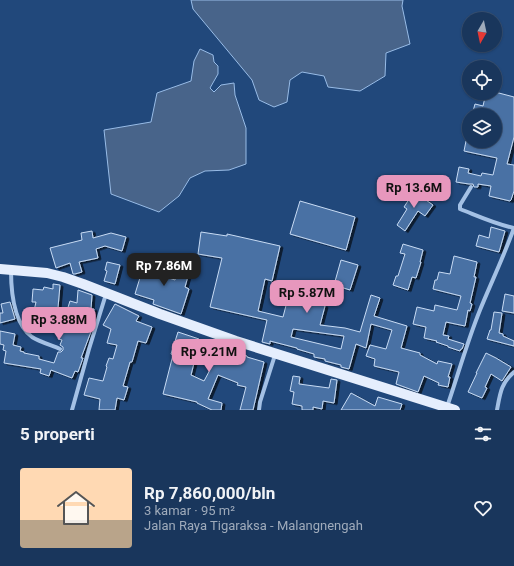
<!DOCTYPE html>
<html lang="id">
<meta charset="utf-8">
<style>
body{margin:0;font-family:Roboto,sans-serif;background:#223e62;color:#f1f3f6;height:100vh;display:flex;flex-direction:column;font-size:15px;white-space:nowrap}
*{box-sizing:border-box;margin:0}
p{font-size:13px;color:#9fabbb}
.icon{flex:none;width:22px;height:22px;fill:none;stroke:currentColor;stroke-width:2;stroke-linecap:round;stroke-linejoin:round}
.map{position:relative;height:410px;overflow:hidden}
.sheet{display:flex;flex-direction:column;background:#19365c;flex:1}
.sheet>*{flex:none}
.needle{width:26px;rotate:189deg}
.controls{position:absolute;left:462px;top:12px;display:grid;gap:8px}
.controls a{display:grid;place-items:center;width:40px;height:40px;border-radius:50%;background:#19365c;box-shadow:0 1px 3px #0004,0 0 0 1px #375072;font-size:20px}
.price{position:absolute;translate:-50% -34px;padding:0 9px;border-radius:8px;background:#e797bd;color:#111;font-size:13px;line-height:26px;filter:drop-shadow(0 1px 2px #0008)}
.price::after{content:'';position:absolute;left:50%;top:24px;width:12px;height:9px;margin-left:-6px;background:inherit;clip-path:polygon(0 0,100% 0,50% 100%)}
.price.active{background:#222;color:#fff}
ul{padding:0;list-style:none}
li{display:flex;align-items:center;gap:12px;height:100px;padding:0 20px}
li span{display:grid;place-items:center;flex:none;width:112px;height:80px;border-radius:4px;color:#555}
li>.icon{margin-inline-start:auto}
span .icon{width:48px;height:48px;fill:#fffc;stroke-width:1}
li b{font-size:17px}
h2{display:flex;justify-content:space-between;align-items:center;height:48px;padding:0 20px;font-size:17px}
.map>svg:first-child{display:block}
.water{fill:#48648a;stroke:#98bce7}
.building{fill:#4a71a4;stroke:#c7dbf4;fill-rule:evenodd;filter:url(#shadow)}
.lines{fill:none;stroke-linecap:round;stroke-linejoin:round}
.street{stroke:#a4c1e5;stroke-width:4}
.primary{stroke:#e5eefd;stroke-width:10}
</style>
<div class="map">
<svg width="514" height="410" viewBox="0 0 514 410">
<defs>
<filter id="shadow"><feDropShadow dx="3" dy="1.5" stdDeviation="0" flood-color="#0009"/></filter>
</defs>
<rect width="100%" height="100%" fill="#21487b"/>
<path class="water" d="M191,0H403L402,6L410,44L386,53L385,76L360,91L328,87L324,76L302,72L290,80L287,102L274,107L259,100L252,80L193,9Z
M200,49L213,55L214,62L218,66V74L210,88L214,92L221,85L234,83L235,95L246,128V164L229,170L205,171L190,178L179,196L159,212L111,194L104,130L151,122L157,93L191,81L194,61Z"/>
<path class="building" d="M495,92L514,97V137L507,164L514,165V191L511,200L510,201L489,196L491,186L478,184V187H474L473,184H469L456,182L459,167L469,169L468,173L481,176L482,173L493,175L497,158L464,151L466,141H495V115H472L475,104L483,106L486,93H495Z
M415,190L424,196L423,198L433,205L425,216L418,211L405,231L397,225L407,209L404,207Z
M300,201L355,217L346,250L290,234Z
M491,227L505,231L499,252L476,246L479,235L489,238Z
M92,231L93,238L111,233L126,237L122,251L105,246L96,249L98,258L79,262L82,272L75,274H73L70,263L56,268L50,248L82,240L81,233Z
M201,232L227,236V234L280,246L272,281L265,279L258,311L283,317L289,294L305,298V300L325,306L320,325L345,328L360,332L371,295L380,298L374,316L407,326L401,348L420,353V355L437,364L438,361L452,364L448,377H450L448,387L438,385L439,383L424,376L418,392L396,384L399,372L374,366L375,359L366,356L370,345L386,349L392,330L371,324L366,348L356,344L349,369L341,367V365L325,361V359L314,357V354L297,349V348L270,341V344L262,342L267,320L210,307L222,258L198,254ZM293,329L344,336L341,349L291,337Z
M403,244L423,250L420,262H421L416,278L412,277L408,290L393,285L396,276H398L405,254L400,253Z
M454,256L477,262L474,277H476L470,303L472,304L470,311L468,310L465,326L446,322L443,335L449,336L448,339L464,344L462,349H461L460,351L448,347V346L436,342L437,341L424,338L426,327L413,324L417,307L434,311L435,305L457,310L461,296L433,289L435,280H437L439,272L450,274Z
M146,258L157,261L153,273L175,280L179,266L190,269L185,287L189,289L181,314L153,304L154,300L135,294Z
M341,260L358,265L350,290L334,285Z
M107,262L120,265L115,284L104,281L107,271L105,270Z
M53,284L60,285L56,330L31,324L36,302H32L33,289L43,290L44,287L53,289Z
M78,290L92,295L91,309H94L92,329L81,358H83L78,372L75,371L72,378L51,370L49,376L40,373L41,369L4,363L6,351L3,350L4,345L0,344V331L15,334L13,345L21,347L20,351L24,352V353L39,356V359L54,363L58,352H61L63,350V347L60,345L62,340L58,339L70,301L77,303Z
M505,294L514,296V313L502,311Z
M10,302L15,319L0,323V313H3L1,304Z
M115,304L139,316L136,321L152,327L146,343L138,341L132,362H130L123,386L128,387L124,400L117,398L115,410H99L100,399L84,395L89,378L103,381L107,367L106,366L109,358L113,359L117,345L107,343L111,329L103,325Z
M494,312L502,313L499,333L503,334V336L514,341V346L487,339L490,330H491Z
M178,332L199,339L198,341L211,349L212,347L219,351L216,356L233,364V363L236,364L241,354L247,356V357L264,362L253,410H240L246,387L237,385L238,383L218,375L208,399L222,403L221,410H212L197,403V402L163,394L173,355L171,354ZM195,359L211,368L204,381L191,375Z
M486,353L496,358L511,367L502,381L491,374L485,387L487,388L482,398L468,392L477,373H476Z
M293,376L300,377L299,384L329,388L331,379L337,380L334,403L323,401L322,409L313,407V410H302V406L292,404L294,392L290,391Z
M351,393L375,406L378,397L402,404L400,410H341Z"/>
<g class="lines">
<path class="street" d="M471,187L460,205V209C478,216 495,224 514,228
M11,270C11,291 13,323 32,337C40,342 51,345 60,349
M447,407C458,375 467,342 480,310C491,283 504,256 514,228
M72,410L89,349L106,294
M259,410L260,402L275,355
M497,410C500,394 501,383 514,372"/>
<path class="primary" d="M0,269L47,273L63,277L83,284L160,314L236,341L455,410"/>
</g>
</svg>
<div class="controls">
<a><svg class="needle" viewBox="-14 -14 28 28"><path d="M0-13l5 13h-10z" fill="#e53935"/><path d="M0 13l5-13h-10z" fill="#9fabbb"/></svg></a>
<a><svg class="icon" aria-label="locate" viewBox="0 0 24 24"><circle cx="12" cy="12" r="6"/><path d="M12 2v4M12 18v4M2 12h4M18 12h4"/></svg></a>
<a><svg class="icon" aria-label="layers" viewBox="0 0 24 24"><path d="M12 4l9 5-9 5-9-5zM3 14l9 5 9-5"/></svg></a>
</div>
<b class="price" style="left:414px;top:209px">Rp 13.6M</b>
<b class="price active" style="left:164px;top:287px">Rp 7.86M</b>
<b class="price" style="left:307px;top:314px">Rp 5.87M</b>
<b class="price" style="left:59px;top:341px">Rp 3.88M</b>
<b class="price" style="left:209px;top:373px">Rp 9.21M</b>
</div>
<section class="sheet">
<h2>5 properti<svg class="icon" aria-label="filters" viewBox="0 0 24 24"><path d="M4 7h16M4 17h16"/><circle cx="9" cy="7" r="2"/><circle cx="15" cy="17" r="2"/></svg></h2>
<ul>
<li><span style="background:linear-gradient(#ffd9b3 65%,#b9a48a 0)"><svg class="icon" aria-label="home" viewBox="0 0 24 24"><path d="M3 11l9-7 9 7M6 9v11h12V9"/></svg></span><div><b>Rp 7,860,000/bln</b><p>3 kamar · 95 m²</p><p>Jalan Raya Tigaraksa - Malangnengah</p></div><svg class="icon" aria-label="heart" viewBox="0 0 24 24"><path d="M12 20l-8-8c-3-5 5-10 8-4 3-6 11-1 8 4z"/></svg></li>
</ul>
</section>
